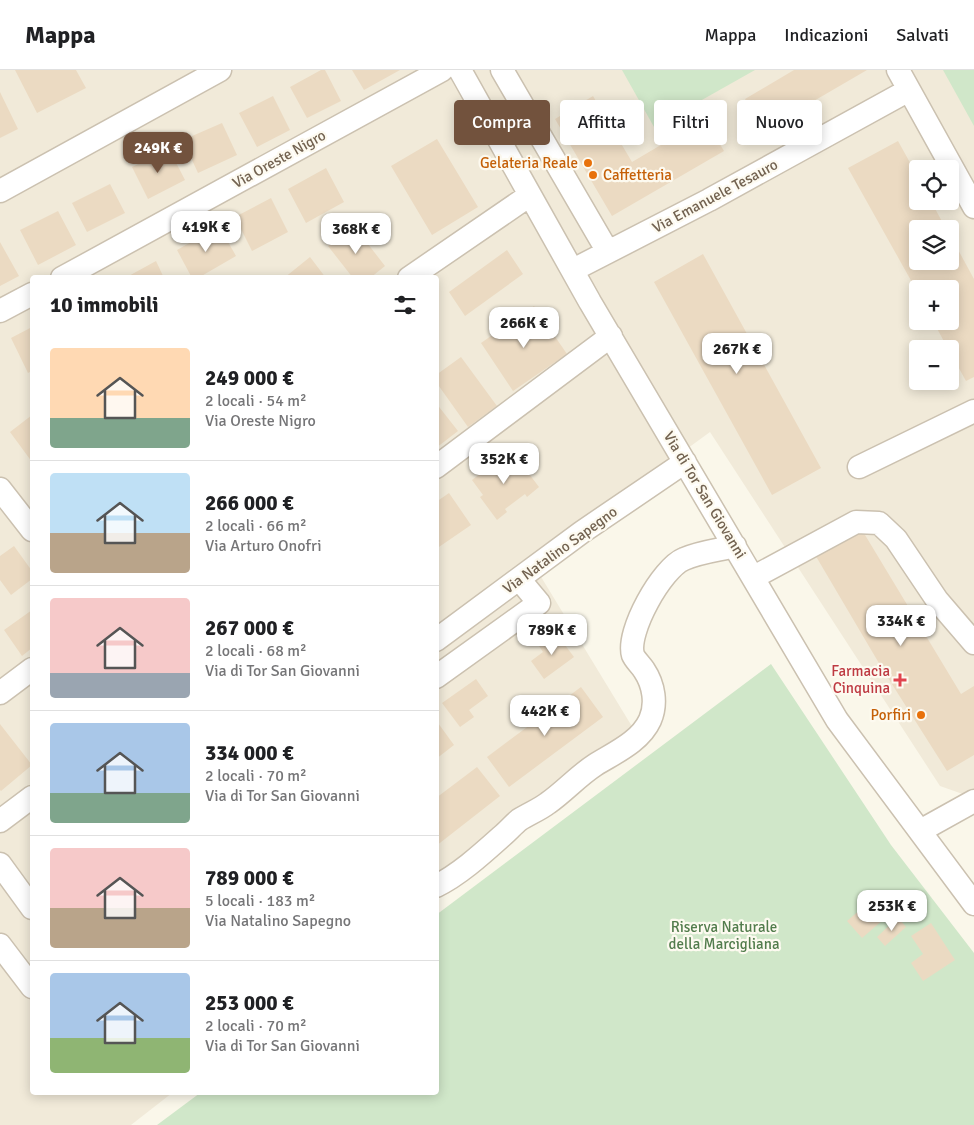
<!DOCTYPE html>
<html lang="it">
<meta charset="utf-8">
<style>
body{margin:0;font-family:Signika,sans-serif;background:#f2f2f2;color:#202124;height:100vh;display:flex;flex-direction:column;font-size:19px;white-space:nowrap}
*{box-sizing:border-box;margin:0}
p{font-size:16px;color:#757577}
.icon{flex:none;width:28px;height:28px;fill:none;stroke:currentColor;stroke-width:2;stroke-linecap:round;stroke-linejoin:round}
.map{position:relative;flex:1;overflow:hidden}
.sheet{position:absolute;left:30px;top:205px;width:409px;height:820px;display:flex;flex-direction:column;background:#fff;border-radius:5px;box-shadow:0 2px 12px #0003}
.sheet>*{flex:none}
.guide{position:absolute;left:454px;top:30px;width:445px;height:45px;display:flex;gap:10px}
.fabs{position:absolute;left:909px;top:90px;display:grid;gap:10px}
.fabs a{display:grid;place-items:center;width:50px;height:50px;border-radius:5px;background:#fff;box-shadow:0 2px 12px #0003;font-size:25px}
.price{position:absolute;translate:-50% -42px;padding:0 11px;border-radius:10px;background:#fff;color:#222;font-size:16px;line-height:32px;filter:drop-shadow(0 1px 2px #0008)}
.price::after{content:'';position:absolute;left:50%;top:30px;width:15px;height:11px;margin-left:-8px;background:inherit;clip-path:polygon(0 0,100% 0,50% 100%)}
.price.on{background:#72523d;color:#fff}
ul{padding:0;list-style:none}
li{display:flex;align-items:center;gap:15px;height:125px;padding:0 20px}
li+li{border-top:1px solid #e0e0e0}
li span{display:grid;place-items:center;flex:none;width:140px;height:100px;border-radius:5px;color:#555}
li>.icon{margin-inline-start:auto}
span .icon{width:60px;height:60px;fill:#fffc;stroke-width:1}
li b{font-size:21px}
h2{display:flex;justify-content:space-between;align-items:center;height:60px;padding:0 20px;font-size:21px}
.chip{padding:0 18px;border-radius:5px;background:#fff;box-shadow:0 2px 12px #0003;font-size:18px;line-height:45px}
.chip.on{background:#72523d;color:#fff}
header{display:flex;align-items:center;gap:30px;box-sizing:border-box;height:70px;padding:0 25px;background:#fff;border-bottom:1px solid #e0e0e0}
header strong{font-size:24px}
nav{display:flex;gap:28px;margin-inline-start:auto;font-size:18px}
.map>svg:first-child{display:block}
.residential{fill:#f1ead9;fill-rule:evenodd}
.green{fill:#d0e7c9}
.building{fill:#ebdac2}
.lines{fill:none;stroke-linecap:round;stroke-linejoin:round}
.minor-casing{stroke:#cbc1b0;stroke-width:25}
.minor{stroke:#fff;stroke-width:22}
.food-dot{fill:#e8710a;stroke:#fdfaf0;stroke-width:2}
.health-dot{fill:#e0444e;stroke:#fdfaf0;stroke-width:2}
.labels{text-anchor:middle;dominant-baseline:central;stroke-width:4.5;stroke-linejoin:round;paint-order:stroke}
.street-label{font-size:15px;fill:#726250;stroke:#fdfaf0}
.food-label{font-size:15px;fill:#c56008;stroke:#fdfaf0;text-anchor:end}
.health-label{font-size:15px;fill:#be3a42;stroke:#fdfaf0;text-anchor:end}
.park-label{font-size:15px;fill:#527c4c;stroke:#fdfaf0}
</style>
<header>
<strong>Mappa</strong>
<nav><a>Mappa</a><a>Indicazioni</a><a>Salvati</a></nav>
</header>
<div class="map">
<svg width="974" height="1055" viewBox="0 0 974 1055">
<rect width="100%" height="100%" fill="#faf7ea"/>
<path class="residential" d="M0,0H974V728L940,716L710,362L532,492L636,663L436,817V208H32V1022L172,1023L131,1055H0ZM918,99H950V131H918ZM918,159H950V191H918ZM918,219H950V251H918ZM918,279H950V311H918Z"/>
<path class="green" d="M622,0H755L654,57Z
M943,0H974V56Z
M771,594L891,775L974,883V1055H157L200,1023L436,1022V845Z"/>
<path class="building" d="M15,0H76L86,18L37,43Z
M321,0H325L341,31L307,48L290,17Z
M352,0H400L364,20Z
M794,0H867L764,60L745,29Z
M0,22L18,59L0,68Z
M273,26L290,60L257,77L239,43Z
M593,26L632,92L705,49L724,81L612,146L555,49Z
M222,53L237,85L198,103L183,70Z
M437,69L478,137L432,165L391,96Z
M898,71L918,107V131H931L946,159H918V191H950V165L974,209V307L966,311L950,282V279H948L933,251H950V219H918V223L848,98Z
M169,79L185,110L148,129L132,97Z
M326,98L344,132L306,153L288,119Z
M110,114L125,143L87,162L72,133Z
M271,128L288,162L252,181L235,147Z
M58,141L76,175L38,195L20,160Z
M219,156L236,186L198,208H192L177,180Z
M354,156L385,196L370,208H353L328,176Z
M0,172L19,206L0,216Z
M507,180L523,204L465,246L449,222Z
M703,184L821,398L772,425L654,212Z
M310,187L326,208H284Z
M156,191L164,208H125Z
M534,236L567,284L513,321L481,273Z
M32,257V301L28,303L11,268Z
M461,287L497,336L468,357L436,312V305Z
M436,333L458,361L436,378Z
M32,345V392L10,362Z
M508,382L517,394L520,392L539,417L527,427L525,424L505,439L507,442L497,450L480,427L483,425L472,410Z
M449,423L471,455L436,479V432Z
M859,455L961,624L974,616V685L947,701L883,600L814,483Z
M14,476L32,501V509L11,525L0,510V486Z
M32,540V578L22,586L4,560Z
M556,563L574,587L544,609L531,591L543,582L539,576Z
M476,609L488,626L469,640L474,647L460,657L442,633Z
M581,617L603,647L509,717L487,687Z
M438,653L454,675L436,689V655Z
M0,654L32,695L1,721L0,720Z
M477,697L500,726L436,776V728Z
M869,832L883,850L862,868L847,851Z
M898,847L906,857L885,876L877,867Z
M931,853L955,890L923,911L911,893L923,884L911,866Z"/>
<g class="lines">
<g class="minor-casing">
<path id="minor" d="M460,0L590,232L837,650L974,834
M502,0L608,182
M898,0L974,137
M0,121L220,0
M573,200L709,130L909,20
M62,208L442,0
M409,208L530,125
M0,241L32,224
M436,397L611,266
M859,397L974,341
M0,419L32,460
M754,507L856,452L879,453L896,469L937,530L974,573
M436,570L582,462L685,392
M436,607L539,533L519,509
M0,623L32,599
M0,751L32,727
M920,761L974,731
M0,794L32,838
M436,816C459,805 483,783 502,766C508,761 513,755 519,750C528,744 539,740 548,733C565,721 578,706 595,695C614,683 640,672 650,650C657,634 654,615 644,600C641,595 635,590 633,585C626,562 662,498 684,489C699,482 719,480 735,476
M0,875L32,917"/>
</g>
<use href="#minor" class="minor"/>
</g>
<g class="food-dot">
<circle cx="588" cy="93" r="5"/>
<circle cx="593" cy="105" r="5"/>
<circle cx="921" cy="645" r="5"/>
</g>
<path class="health-dot" d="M897.5 602.5h5v5h5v5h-5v5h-5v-5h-5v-5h5z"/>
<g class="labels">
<g class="street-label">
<text transform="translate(279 89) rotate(-29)">Via Oreste Nigro</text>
<text transform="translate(715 126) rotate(-28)">Via Emanuele Tesauro</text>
<text transform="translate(705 425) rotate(59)">Via di Tor San Giovanni</text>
<text transform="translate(560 480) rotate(-36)">Via Natalino Sapegno</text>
</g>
<g class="food-label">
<text x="578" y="93">Gelateria Reale</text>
<text x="603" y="105" text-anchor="start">Caffetteria</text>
<text x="911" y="645">Porfiri</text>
</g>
<g class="health-label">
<text x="890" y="601">Farmacia<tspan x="890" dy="17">Cinquina</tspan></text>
</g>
<g class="park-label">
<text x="724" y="857">Riserva Naturale<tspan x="724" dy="17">della Marcigliana</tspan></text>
</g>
</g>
</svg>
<div class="fabs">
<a><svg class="icon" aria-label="locate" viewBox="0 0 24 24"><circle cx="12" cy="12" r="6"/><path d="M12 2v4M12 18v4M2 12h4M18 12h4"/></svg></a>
<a><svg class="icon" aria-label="layers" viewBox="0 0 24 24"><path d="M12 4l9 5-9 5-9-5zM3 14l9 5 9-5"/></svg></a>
<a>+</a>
<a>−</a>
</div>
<b class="price on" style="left:158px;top:104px">249K €</b>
<b class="price" style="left:206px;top:183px">419K €</b>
<b class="price" style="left:356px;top:185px">368K €</b>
<b class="price" style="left:524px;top:279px">266K €</b>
<b class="price" style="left:737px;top:305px">267K €</b>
<b class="price" style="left:504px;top:415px">352K €</b>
<b class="price" style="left:901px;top:577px">334K €</b>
<b class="price" style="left:552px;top:586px">789K €</b>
<b class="price" style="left:545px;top:667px">442K €</b>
<b class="price" style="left:892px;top:862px">253K €</b>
<div class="guide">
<a class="chip on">Compra</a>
<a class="chip">Affitta</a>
<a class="chip">Filtri</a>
<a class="chip">Nuovo</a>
</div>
<section class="sheet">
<h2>10 immobili<svg class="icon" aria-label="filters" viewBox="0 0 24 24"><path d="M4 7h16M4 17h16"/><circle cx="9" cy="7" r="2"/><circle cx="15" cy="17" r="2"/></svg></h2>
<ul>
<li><span style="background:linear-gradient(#ffd9b3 70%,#7fa58c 0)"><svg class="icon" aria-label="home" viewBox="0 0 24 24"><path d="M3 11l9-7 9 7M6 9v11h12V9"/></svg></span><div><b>249 000 €</b><p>2 locali · 54 m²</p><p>Via Oreste Nigro</p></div></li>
<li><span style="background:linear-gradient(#bfe0f5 60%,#b9a48a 0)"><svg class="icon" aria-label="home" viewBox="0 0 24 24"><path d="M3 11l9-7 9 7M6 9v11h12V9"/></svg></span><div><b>266 000 €</b><p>2 locali · 66 m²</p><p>Via Arturo Onofri</p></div></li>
<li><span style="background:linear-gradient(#f6c9c9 75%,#9aa5b1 0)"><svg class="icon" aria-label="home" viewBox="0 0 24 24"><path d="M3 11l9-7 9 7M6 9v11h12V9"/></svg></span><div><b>267 000 €</b><p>2 locali · 68 m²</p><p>Via di Tor San Giovanni</p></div></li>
<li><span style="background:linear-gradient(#a9c7e8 70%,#7fa58c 0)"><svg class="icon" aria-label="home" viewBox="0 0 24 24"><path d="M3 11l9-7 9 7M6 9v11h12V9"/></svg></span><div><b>334 000 €</b><p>2 locali · 70 m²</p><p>Via di Tor San Giovanni</p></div></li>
<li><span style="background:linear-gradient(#f6c9c9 60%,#b9a48a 0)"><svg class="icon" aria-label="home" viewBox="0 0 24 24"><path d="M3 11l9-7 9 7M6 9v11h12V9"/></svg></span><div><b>789 000 €</b><p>5 locali · 183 m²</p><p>Via Natalino Sapegno</p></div></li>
<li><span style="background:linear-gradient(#a9c7e8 65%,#8fb573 0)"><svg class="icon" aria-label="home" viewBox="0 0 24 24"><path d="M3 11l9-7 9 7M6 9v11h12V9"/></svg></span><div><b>253 000 €</b><p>2 locali · 70 m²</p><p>Via di Tor San Giovanni</p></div></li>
</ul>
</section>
</div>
